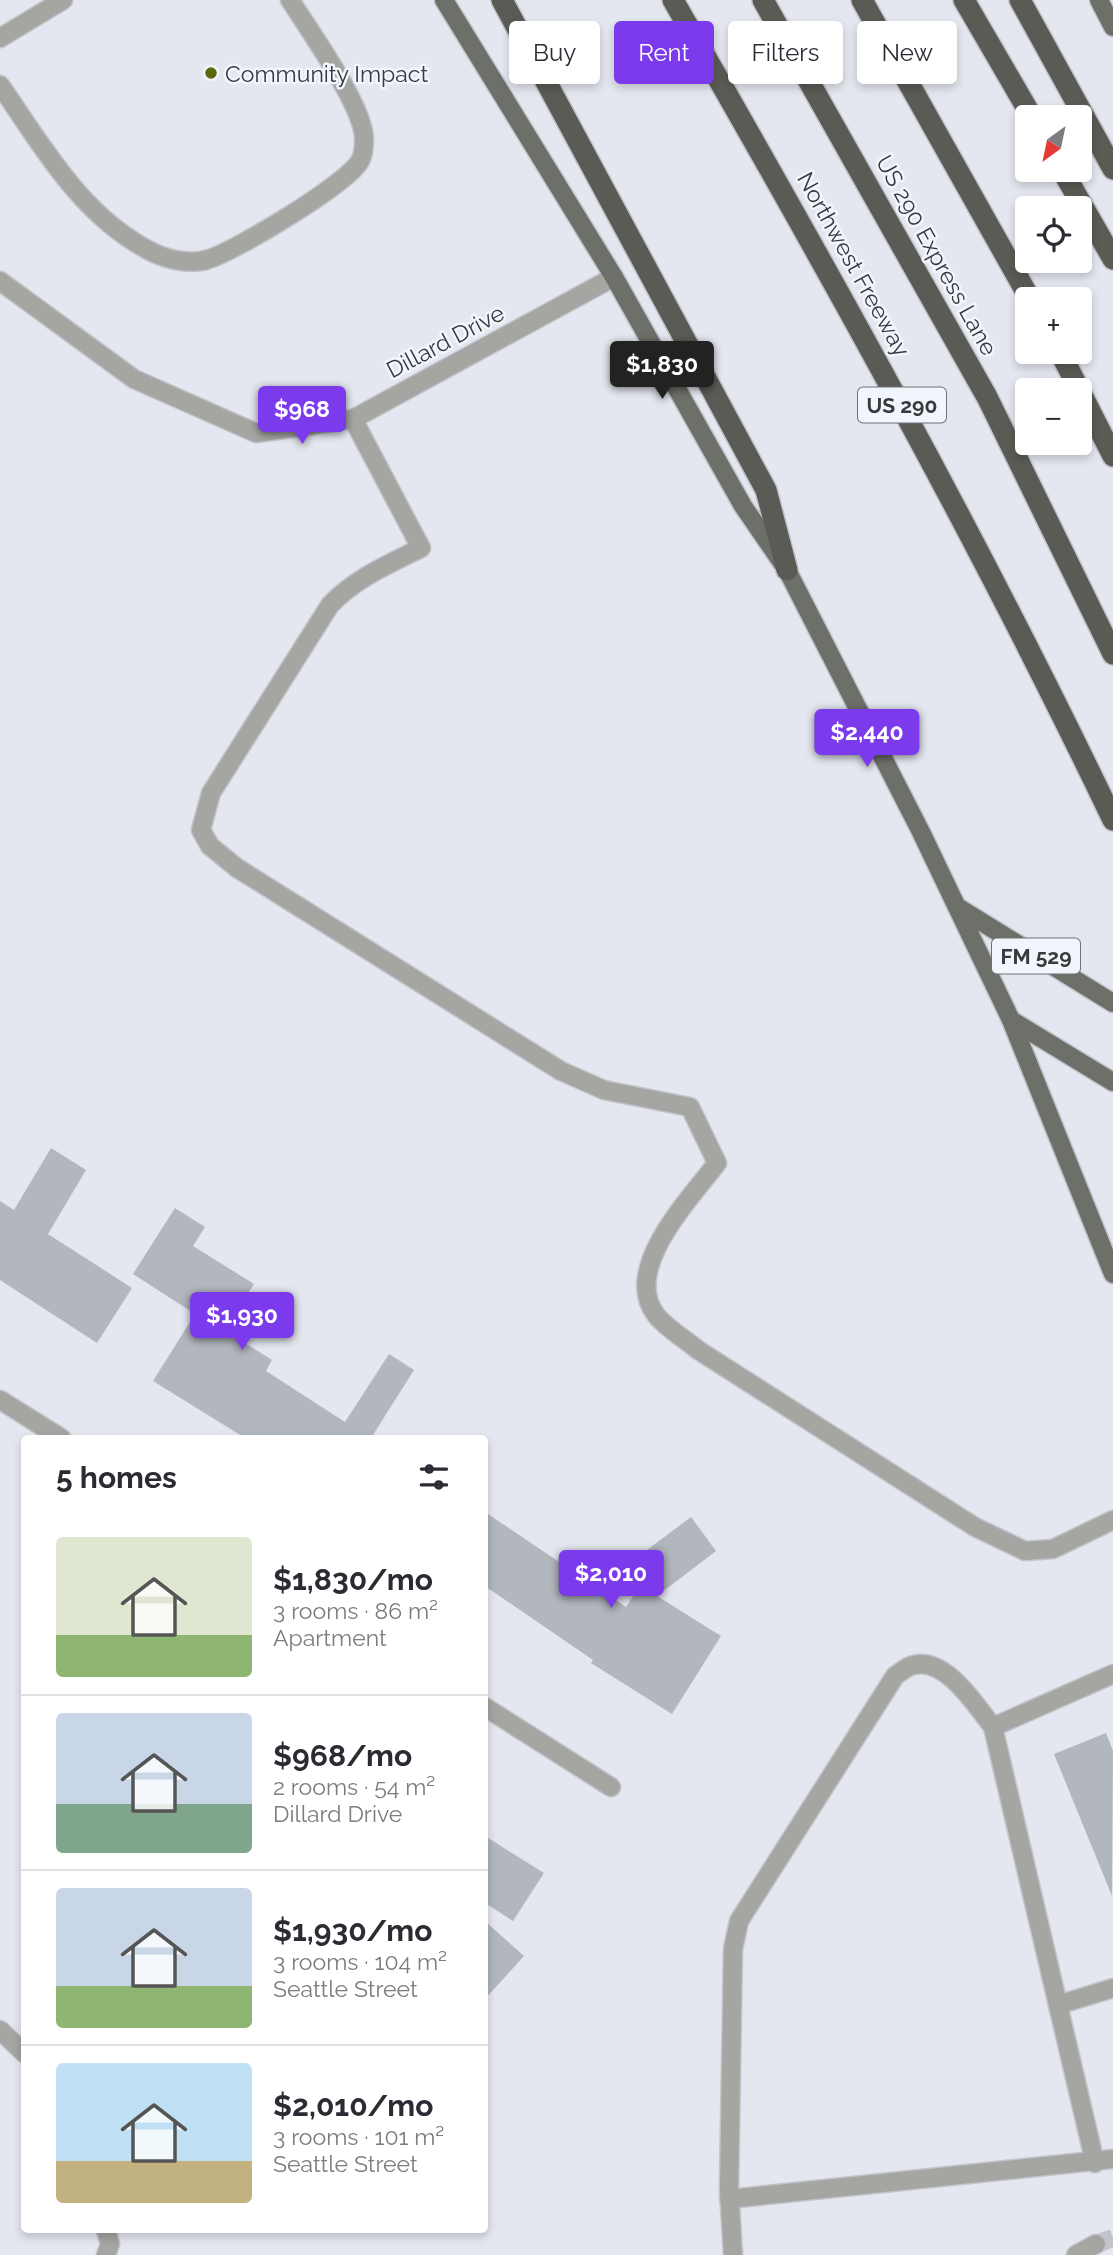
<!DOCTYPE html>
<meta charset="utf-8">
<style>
body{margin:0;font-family:Raleway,sans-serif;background:#f2f2f3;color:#2b2b33;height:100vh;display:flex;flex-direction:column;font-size:26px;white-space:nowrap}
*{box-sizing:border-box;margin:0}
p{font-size:23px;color:#7c7c81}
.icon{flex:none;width:38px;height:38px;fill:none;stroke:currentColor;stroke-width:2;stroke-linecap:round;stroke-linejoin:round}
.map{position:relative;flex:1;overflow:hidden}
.panel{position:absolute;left:21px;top:1435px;width:467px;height:798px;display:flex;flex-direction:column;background:#fff;border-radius:7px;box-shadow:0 4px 10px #0003}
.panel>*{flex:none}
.banner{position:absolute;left:509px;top:21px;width:499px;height:63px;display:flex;gap:14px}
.needle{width:46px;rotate:213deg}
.tools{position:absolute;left:1015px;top:105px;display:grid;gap:14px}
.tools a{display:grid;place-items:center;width:77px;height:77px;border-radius:7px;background:#fff;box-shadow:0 4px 10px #0003;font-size:35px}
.price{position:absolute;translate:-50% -60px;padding:0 16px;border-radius:7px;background:#7c3aed;color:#fff;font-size:23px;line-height:46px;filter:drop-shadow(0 2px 4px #0008)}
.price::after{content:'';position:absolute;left:50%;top:42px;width:21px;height:16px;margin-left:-10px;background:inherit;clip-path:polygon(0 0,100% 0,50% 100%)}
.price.active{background:#222;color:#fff}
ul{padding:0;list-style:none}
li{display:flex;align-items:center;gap:21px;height:175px;padding:0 35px}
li+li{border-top:2px solid #e1e1e2}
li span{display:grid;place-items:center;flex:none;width:196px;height:140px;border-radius:7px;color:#555}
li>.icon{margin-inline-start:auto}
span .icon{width:84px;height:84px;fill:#fffc;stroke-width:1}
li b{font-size:30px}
h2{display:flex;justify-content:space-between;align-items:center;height:84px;padding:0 35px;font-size:30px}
.pill{padding:0 24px;border-radius:7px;background:#fff;box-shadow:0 4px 10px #0003;font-size:24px;line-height:63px}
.pill.active{background:#7c3aed;color:#fff}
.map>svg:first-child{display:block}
.building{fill:#b2b6bd}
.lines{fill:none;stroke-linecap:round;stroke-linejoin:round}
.minor-tunnel{stroke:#c2c4cb;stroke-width:18;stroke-dasharray:18 9;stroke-linecap:butt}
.minor-casing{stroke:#c2c4cb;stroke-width:21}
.major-casing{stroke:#c2c4cb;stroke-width:21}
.highway-casing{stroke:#c2c4cb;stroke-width:24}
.minor{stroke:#a5a5a2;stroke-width:18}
.major{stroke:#6d6f69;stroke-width:18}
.highway{stroke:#5a5b55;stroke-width:21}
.poi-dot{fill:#5d680d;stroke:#f1f5fc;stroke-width:2.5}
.labels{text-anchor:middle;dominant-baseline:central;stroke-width:5;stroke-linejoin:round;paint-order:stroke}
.shield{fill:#f1f5fc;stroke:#707176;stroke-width:2}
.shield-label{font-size:21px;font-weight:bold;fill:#38393c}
.poi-label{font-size:23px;fill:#38393c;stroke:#f1f5fc;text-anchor:start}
.street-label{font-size:23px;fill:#38393c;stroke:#f1f5fc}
</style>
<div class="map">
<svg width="1113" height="2255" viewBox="0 0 1113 2255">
<rect width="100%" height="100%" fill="#e4e7ef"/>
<path class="building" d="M51,1148L86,1170L48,1234L132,1288L97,1343L0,1280V1201L14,1210Z
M175,1208L205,1227L193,1246L254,1284L224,1330L272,1360L266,1371L345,1422L389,1354L414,1370L371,1438H245L153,1381L195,1314L133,1274Z
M485,1512L626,1607L656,1561L647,1550L691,1517L716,1551L657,1596L721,1636L672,1714L591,1663L593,1660L485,1586Z
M1106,1733L1113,1751L1112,1896L1054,1754Z
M485,1836L544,1873L513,1921L485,1903Z
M485,1921L524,1956L485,1999Z"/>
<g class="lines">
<path class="minor-tunnel" d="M1096,2244L1113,2238"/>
<g class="minor-casing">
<path id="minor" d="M0,38L63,0
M0,85C43,147 82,217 152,252C168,260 192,265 209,259C237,250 347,184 360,161C363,156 364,146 364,140C365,108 309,30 290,0
M0,281L134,379L256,433L353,419L614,277
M353,419L421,548C387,565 356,578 330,605L211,793L201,830L210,846L237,868L561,1071L604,1090L690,1107L717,1163C690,1199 621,1269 656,1315C666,1328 685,1339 698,1350L975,1527L1025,1551L1053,1549L1113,1520
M0,1400L61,1438
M1113,1674L993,1727L1058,2005L1113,1988
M485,1707L611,1787
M1058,2005L1095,2163
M0,2030L24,2053
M729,2199L1113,2159
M106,2255L110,2244L106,2230
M733,2255L729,2189L733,1949L739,1921L895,1676C901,1672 907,1666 914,1665C946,1657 976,1706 993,1727
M1076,2255L1096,2244"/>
</g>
<g class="major-casing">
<path id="major" d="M444,0L614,277L743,506L787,570L921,832L1011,1020L1113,1274
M1099,0L1113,27
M959,908L1113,1003
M1011,1020L1113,1082"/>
</g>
<g class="highway-casing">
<path id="highway" d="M502,0L766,490L787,570
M673,0C828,269 979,540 1113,820
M763,0L987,397L1113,654
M862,0L1030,299
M964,0L1032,117
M1020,0L1113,169
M1062,170L1113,259
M1060,352L1113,456"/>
</g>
<use href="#minor" class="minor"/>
<use href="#major" class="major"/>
<use href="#highway" class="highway"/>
</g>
<circle class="poi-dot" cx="211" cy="73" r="7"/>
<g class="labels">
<g class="shield">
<rect x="858" y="387.5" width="88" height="35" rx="5"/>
<rect x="992" y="938.5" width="88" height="35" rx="5"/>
</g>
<g class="shield-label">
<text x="902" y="405">US 290</text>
<text x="1036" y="956">FM 529</text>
</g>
<g class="poi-label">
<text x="225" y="73">Community Impact</text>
</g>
<g class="street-label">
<text transform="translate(937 255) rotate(61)">US 290 Express Lane</text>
<text transform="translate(854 264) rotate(61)">Northwest Freeway</text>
<text transform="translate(445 341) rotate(-28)">Dillard Drive</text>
</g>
</g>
</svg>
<div class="tools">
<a><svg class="needle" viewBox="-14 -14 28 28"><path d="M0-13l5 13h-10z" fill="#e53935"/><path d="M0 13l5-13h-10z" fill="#7c7c81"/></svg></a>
<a><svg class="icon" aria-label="locate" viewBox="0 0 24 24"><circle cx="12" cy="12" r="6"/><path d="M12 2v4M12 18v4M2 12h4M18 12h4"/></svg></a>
<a>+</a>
<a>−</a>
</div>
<b class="price active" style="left:662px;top:401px">$1,830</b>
<b class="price" style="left:302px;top:446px">$968</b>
<b class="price" style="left:867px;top:769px">$2,440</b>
<b class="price" style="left:242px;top:1352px">$1,930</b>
<b class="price" style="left:611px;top:1610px">$2,010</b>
<div class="banner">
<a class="pill">Buy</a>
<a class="pill active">Rent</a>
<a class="pill">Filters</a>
<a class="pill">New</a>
</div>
<section class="panel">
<h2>5 homes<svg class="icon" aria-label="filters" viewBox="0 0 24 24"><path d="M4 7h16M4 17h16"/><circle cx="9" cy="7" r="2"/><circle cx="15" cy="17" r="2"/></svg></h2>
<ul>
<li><span style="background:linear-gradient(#dfe7d0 70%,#8fb573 0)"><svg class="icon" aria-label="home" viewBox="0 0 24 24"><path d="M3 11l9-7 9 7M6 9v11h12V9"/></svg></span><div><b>$1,830/mo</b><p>3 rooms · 86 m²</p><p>Apartment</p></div></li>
<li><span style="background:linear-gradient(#c9d6e8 65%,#7fa58c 0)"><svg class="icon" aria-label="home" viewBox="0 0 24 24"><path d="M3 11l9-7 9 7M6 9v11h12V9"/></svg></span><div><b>$968/mo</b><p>2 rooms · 54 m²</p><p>Dillard Drive</p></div></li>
<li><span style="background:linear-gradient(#c9d6e8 70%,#8fb573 0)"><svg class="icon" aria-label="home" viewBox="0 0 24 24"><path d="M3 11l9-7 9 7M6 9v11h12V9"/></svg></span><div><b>$1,930/mo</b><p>3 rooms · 104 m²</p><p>Seattle Street</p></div></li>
<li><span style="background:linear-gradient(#bfe0f5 70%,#c2b280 0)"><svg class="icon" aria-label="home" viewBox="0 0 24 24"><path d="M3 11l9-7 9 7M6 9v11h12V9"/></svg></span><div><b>$2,010/mo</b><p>3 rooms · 101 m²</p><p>Seattle Street</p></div></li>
</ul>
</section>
</div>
